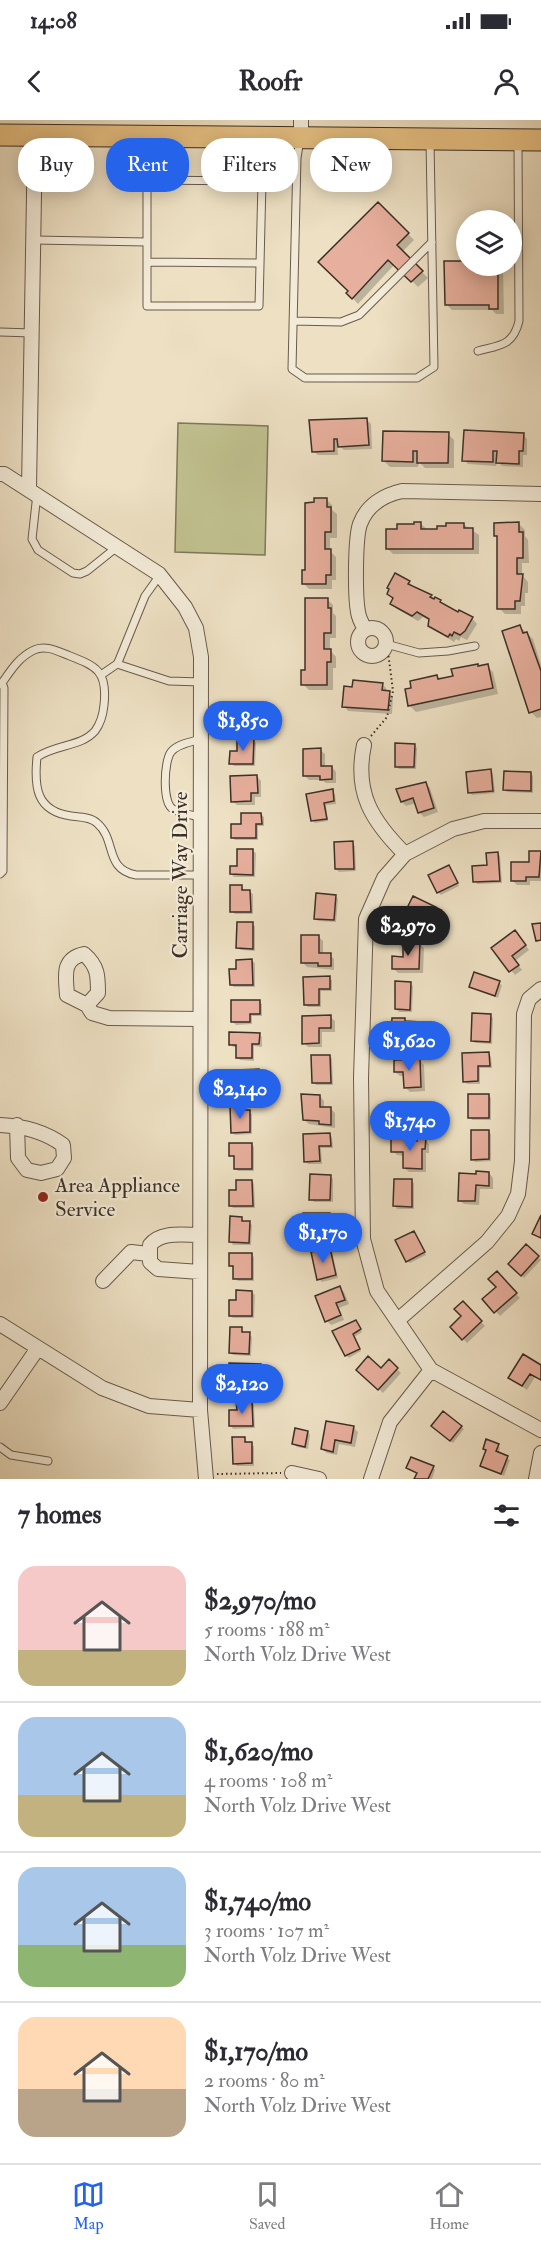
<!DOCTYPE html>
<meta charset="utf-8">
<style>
body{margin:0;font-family:"IM FELL Double Pica",serif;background:#f2f2f3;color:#2b2b33;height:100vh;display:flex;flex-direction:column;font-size:22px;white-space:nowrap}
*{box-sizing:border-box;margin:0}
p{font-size:20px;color:#7c7c81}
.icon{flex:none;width:33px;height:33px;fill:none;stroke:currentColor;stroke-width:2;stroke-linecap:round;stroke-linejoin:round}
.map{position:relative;height:1359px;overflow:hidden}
.sheet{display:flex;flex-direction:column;background:#fff;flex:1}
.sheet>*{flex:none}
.guide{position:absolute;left:18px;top:18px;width:506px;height:54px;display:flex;gap:12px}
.controls{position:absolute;left:456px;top:90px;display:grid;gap:12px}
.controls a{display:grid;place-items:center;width:66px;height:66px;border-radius:50%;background:#fff;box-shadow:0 3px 15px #0003;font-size:30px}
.price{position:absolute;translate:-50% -51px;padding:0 14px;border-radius:21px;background:#2563eb;color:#fff;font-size:20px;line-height:39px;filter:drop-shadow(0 2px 3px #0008)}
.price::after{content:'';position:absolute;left:50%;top:36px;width:18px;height:14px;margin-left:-9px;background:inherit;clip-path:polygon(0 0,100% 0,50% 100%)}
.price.selected{background:#222;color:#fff}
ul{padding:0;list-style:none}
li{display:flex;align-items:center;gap:18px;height:150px;padding:0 18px}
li+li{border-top:2px solid #e1e1e2}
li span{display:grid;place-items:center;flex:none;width:168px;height:120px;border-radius:18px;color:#555}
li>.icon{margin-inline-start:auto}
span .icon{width:72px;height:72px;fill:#fffc;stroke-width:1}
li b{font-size:26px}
h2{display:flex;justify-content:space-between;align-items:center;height:72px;padding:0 18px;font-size:26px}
.chip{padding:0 21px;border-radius:24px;background:#fff;box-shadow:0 3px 15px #0003;font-size:21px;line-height:54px}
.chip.selected{background:#2563eb;color:#fff}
.status{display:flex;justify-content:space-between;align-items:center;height:42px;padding:0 30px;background:#fff;direction:ltr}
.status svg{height:16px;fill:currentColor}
header{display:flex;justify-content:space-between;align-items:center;height:78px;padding:0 18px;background:#fff;font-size:27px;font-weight:800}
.tabs{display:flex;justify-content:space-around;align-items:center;height:84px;border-top:2px solid #e1e1e2;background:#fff;font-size:16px;color:#7c7c81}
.tabs a{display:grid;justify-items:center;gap:3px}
.tabs .selected{color:#2563eb}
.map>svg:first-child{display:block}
.green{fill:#c0c08e;stroke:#7e785a;stroke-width:1.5}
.shadow{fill:#0003}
.building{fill:#e7af9d;stroke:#3b2f26;stroke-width:1.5}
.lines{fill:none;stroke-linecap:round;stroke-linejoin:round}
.service-casing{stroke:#685b4d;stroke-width:9}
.minor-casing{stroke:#685b4d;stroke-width:16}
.primary-casing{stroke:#3b2f26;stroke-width:23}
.path{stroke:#3b2f26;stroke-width:2;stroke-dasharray:1.5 3;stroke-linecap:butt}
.service{stroke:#f3ebd8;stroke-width:7}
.minor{stroke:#f3ebd8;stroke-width:14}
.primary{stroke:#e6c082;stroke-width:21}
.poi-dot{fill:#8f2418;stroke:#f3ebd8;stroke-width:2}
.labels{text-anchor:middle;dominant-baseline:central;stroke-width:4.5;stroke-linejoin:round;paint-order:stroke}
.street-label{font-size:21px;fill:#3b2f26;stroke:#f3ebd8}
.poi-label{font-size:21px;fill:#3b2f26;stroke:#f3ebd8;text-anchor:start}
</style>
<div class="status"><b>14:08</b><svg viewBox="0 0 49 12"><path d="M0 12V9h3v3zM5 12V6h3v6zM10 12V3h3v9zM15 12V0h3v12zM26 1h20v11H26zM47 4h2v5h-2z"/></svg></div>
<header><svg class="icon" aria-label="back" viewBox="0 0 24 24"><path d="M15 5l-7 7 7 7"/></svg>Roofr<svg class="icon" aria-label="person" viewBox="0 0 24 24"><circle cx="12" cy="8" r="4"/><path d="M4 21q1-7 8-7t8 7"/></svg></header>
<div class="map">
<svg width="541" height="1359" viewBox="0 0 541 1359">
<rect width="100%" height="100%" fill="#ede0c3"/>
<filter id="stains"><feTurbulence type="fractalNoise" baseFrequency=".00333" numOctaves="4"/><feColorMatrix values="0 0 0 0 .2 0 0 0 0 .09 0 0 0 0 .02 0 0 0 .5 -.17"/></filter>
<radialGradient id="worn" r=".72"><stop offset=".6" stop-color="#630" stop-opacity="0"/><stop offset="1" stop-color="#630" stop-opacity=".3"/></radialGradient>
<path class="green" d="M178,303L268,306L265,435L175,432Z"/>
<path class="shadow" d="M378,84L414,120L402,132L428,158L418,167L395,144L358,184L348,173Z
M446,143H466V146H500L503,148L504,194H496L492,190H452L446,184Z
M367,300L371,304L372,329L344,330L337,324L338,335H318L313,331Z
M448,314L454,320V348H425L419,342L418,347H390L384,341Z
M523,314L527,319V335H523V347L502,346L497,341L496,346L468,344L464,340Z
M326,379L332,385V390L337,394V418H330V431L336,437V460H332V469H309L303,463Z
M421,404L428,410H439L463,404L479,415V434H393L387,428Z
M519,404L525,410V416L528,420L529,443H522V455L528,462V473H525V486H521V494H505L499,488L498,418L496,415Z
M409,462L416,469L440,481L445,486L472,498L477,504L467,520L461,517L459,521L456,519L454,522L436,511L430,505L431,501L423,497L418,501L397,489L391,483L394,479L388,474Z
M327,479L333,485V493L336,496V518H330V530L336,537V548H333V570H309L303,564Z
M520,507L533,519L541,545V597L537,598L531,592Z
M487,546L493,552L498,574L416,592L410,586L406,570L437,557L440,560Z
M382,564L386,568V572L393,577L392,594L348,591L344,586L354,568Z
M253,620L256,623L255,646H234L231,643L238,632Z
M414,625L417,628L416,649H399L396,646Z
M320,630L325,634V647H332L336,652V663H326L322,660H309L305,656Z
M491,651L493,654L495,673L472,675L470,672Z
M531,653L533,656V673L507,672L505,670Z
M257,656L261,661V677H255V685H237L232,681Z
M425,663L430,668L438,692L424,697L419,692L416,683L406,686L402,682Z
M332,671L335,674L336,684L326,685L328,701L315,703L312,700Z
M261,694L264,697V706H258V720H235L232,717L242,705Z
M352,723L355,726L356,751L339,752L336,749Z
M253,731L256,733L255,757H234L231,754Z
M530,732H541V761H530V765H517L512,760L530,743Z
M497,733L500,736L502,763L477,764L475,761L489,746Z
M449,747L459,766L441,775L438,772Z
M242,767L245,772H250L253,774V794H235L232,791Z
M335,776L338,779L336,802L318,801L316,799Z
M410,786L435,788L439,792L428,817L409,805L416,791Z
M252,804L255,806V831L241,830L238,828Z
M519,816L529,830L515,841L522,850L515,855L493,828Z
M319,817L323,821V834L330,835L334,839V850L307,847L303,843Z
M419,823L424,828L423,853H398L393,848Z
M252,841L255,843V867H234L231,865L238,850Z
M475,854L502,865L498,878L470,866Z
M305,858H329L332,860V871H321V887H308L305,884Z
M410,863L413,866L412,892H399L396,889Z
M259,881L262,884V896H252V904L236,905L233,902Z
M491,896L493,898L492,924L475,923L472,920Z
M330,897L335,901V912H322V927H308L304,923Z
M404,900L408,903H421L425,908V933H409L404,928V916L397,915L393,911Z
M259,914L262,917V927L254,926V941L240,940L238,938V927H233L231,924Z
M489,934L491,937L492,948H480V964H467L464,961Z
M330,936L332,939L333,965H316L313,962Z
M420,941L424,945L425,971L410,972L405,967V956H400L395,952Z
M258,951L263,955V968H256V979H235L231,974L238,960Z
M489,975L491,978V1000H472L470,997Z
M320,976L324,981V988L331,989L335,993V1008L309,1004L304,1000Z
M412,983L414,986L415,1008H397L394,1005Z
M241,988L252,994V1014L235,1015L232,1012Z
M488,1011L491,1014V1041L475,1042L473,1039Z
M305,1015H330L332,1017L333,1028H321L322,1044H308L305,1041Z
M404,1019L407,1022L418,1023L425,1019L429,1024V1033H426V1052H409L404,1048V1036L397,1035L393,1031Z
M252,1025L254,1027V1051H238L235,1048L236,1038L230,1035Z
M489,1053L493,1058V1069H480L479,1085L464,1084L459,1080L460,1054Z
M330,1056L333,1059V1082H314L311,1079Z
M252,1061L254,1064L255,1088H233L230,1085L238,1071Z
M411,1061L414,1063V1089H397L395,1086Z
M304,1094H329L332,1097V1107H321V1123H307L304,1120Z
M242,1098L244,1102H249L252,1105L251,1125H233L231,1122Z
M416,1116L426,1135L410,1143L407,1141Z
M526,1126L541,1140L524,1158L510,1144Z
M329,1130L332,1132L338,1158L322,1162L319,1159Z
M251,1134L254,1137V1161H238L235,1158V1148L230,1146Z
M497,1153L520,1178L500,1196L484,1179L498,1167Z
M339,1168L344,1172L349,1184L339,1188L344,1200L331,1205L327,1201Z
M252,1172L255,1175L254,1198H233L230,1196L238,1182Z
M463,1183L485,1206L467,1223L452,1207L463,1196Z
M356,1201L362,1212L354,1217L361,1231L349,1238L346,1235Z
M242,1209L244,1214H249L252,1217L251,1236L233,1235L231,1233Z
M389,1241L401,1253L383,1273L358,1250H381Z
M260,1245L264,1250V1261H256V1273H242L237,1269V1260L230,1256Z
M541,1247V1261L535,1257L527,1270L510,1258Z
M252,1282L254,1285L255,1308L233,1309L231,1306L238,1292Z
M327,1302L353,1307L358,1312L355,1327L339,1324L337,1335L327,1333L322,1329Z
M461,1307L464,1309L453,1323L435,1309Z
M308,1312L310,1315L308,1329L297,1327L294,1324Z
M245,1318L247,1323L254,1326V1346H237L234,1343Z
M498,1325L500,1328L498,1334L510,1340L504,1356L482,1346L487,1331L484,1329Z
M433,1347L435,1350L432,1359H416L418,1354L408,1348Z"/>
<path class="building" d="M378,82L409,113L397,125L423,151L411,162L388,140L352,179L346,173L348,171L318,142Z
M444,141H466V146H498V189H489V185H445Z
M367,298L369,325L338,327L337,319H334V331L312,332L309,300Z
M464,310L524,313L523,331H519V344L496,343L497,331H493V342L462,341Z
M383,311L449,312L448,343H417V331H413V342L382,341Z
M314,378H327V387H331V412H325V429H331V455H326V464H302V450H305V383L314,382Z
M414,402H421V409H437V406H446V403H464V408H473V429H386V409H397V404H414Z
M519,402V412H523V438H517V454H523L520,481H515V489H497V416H494V403Z
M395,453L410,461L408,464L432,475L430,477L434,479L435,477L441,480L440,482L458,492L459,490L473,497L465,511L460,515L454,512L452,516L450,514L448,517L428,506L429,499L417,492L412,496L390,484L393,478L387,474L389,469L387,468Z
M305,478H328V488H331V513H324V529H331V542H327V565H301V550H305Z
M520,505L523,513L527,512L541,551V589L529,593L502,511Z
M478,544V546L488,544L493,568L408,586L405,569L411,568L410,561L437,555L438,559L453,556L451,549Z
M353,560L383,563L382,570L390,571L388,590L342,587L344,566L352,567Z
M237,618H254L253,644H229L230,631H237Z
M395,623L415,624L414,647H395Z
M321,628V646H332V659L320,660V656H303V629Z
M491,649L493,671L468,673L466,652Z
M504,651L531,652V671L503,670Z
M257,655L258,673H251V681L231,682L230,656Z
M426,662L434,688L418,693L413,678L401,682L396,669Z
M333,669L334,681L324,683L327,699L311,701L306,674Z
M241,693H261L262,704H256V718H231V704H241Z
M353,721L354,749H335L334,722Z
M237,729H253V755L230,754V746H237Z
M529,731H541L539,757H526V761H511V742H529Z
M498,732L500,761L473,762L472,746L487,745L486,733Z
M449,745L458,763L437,773L428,755Z
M230,765H242V770H250L251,792H230Z
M316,773L336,775L334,800L314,799Z
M413,776L436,787L423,813L407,806L415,789L408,786Z
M237,802H253V829L236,828Z
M541,803V820L536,821L532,804Z
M515,810L526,825L512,836L519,845L509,852L491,828Z
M301,815H319V833H331V846H318V843H301Z
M403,821L420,822L419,849H392V836L403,837Z
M252,839L253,865H230L229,849H236V840Z
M474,852L500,861L495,876L469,867Z
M330,856V869H319V885H304L303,857Z
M395,861L411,862L410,890L395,889Z
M231,880H260V894H250V902H231Z
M472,893L491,894L490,922L471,921Z
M331,895V908H319V923L302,924V896Z
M392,898H405V901L421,902V929H403V912H391Z
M229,912L260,913L259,924H252V938H236V925H229Z
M489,932L490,946H478V961L463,962L462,933Z
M311,935H330L331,963H312Z
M420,939L421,967L404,968L403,952H394V940Z
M259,949V965H252V975H229V959H237L236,950Z
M301,974L320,975V987H331V1005L319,1004V1001L303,1000Z
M468,974H489V998H468Z
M393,982H412L413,1006H393Z
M230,986H242V990H250V1012L231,1013Z
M471,1010H489V1039L471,1040Z
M330,1013L331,1026H319L320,1041L304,1042L303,1014Z
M391,1018H405V1021H417V1018H426L425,1029H422V1049L403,1048V1032H391Z
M229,1023H252V1049H234V1036H229Z
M476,1051L489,1052V1066L476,1065L475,1081H458L459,1053L476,1054Z
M310,1054L331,1055L330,1080H309Z
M394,1059H412V1087L393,1086Z
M236,1060H252L253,1086H229V1070H236Z
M303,1093H330V1105H319V1121H302Z
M541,1095V1118L532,1114Z
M230,1096L242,1097V1101H250L249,1123L229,1122Z
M414,1111L425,1132L406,1142L395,1120Z
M526,1124L539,1136L521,1156L508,1144Z
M330,1128L336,1155L317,1160L311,1132Z
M229,1133H252V1159H233V1146H229Z
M497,1151L517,1173L494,1193L482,1179L496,1167L488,1159Z
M340,1166L345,1180L336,1183L341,1195L325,1202L315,1176Z
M236,1170L252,1171V1196H229V1180H236Z
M463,1181L482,1201L462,1220L450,1207L461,1196L454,1189Z
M356,1200L361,1209L353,1214L360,1229L345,1236L332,1211Z
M230,1207H242V1212H250L249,1234L229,1233Z
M523,1234L541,1245V1260L530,1254L522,1266L508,1258Z
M368,1236L381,1248L389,1239L398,1248L378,1270L356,1250Z
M229,1243L261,1244L260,1257H252V1270L236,1269V1257H229Z
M236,1281H252L253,1306H229V1290H237Z
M443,1291L462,1306L450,1321L431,1306Z
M326,1301L354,1306L351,1323L335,1320L333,1332L321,1329Z
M295,1308L308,1311L305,1327L292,1324Z
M232,1317H245V1322H252V1343L233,1344Z
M486,1319L499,1324L496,1331L508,1336L501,1354L480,1346L486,1330L483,1329Z
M411,1337L434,1346L428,1359H414L417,1353L406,1348Z"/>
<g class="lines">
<g class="service-casing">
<path id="service" d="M143,19L147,72V186H259L262,61L146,60
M300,19L297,38L292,249L305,258H417L434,247L430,21
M34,120L147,122
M147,142L260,143
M293,201L341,202L359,195L432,122
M0,212L32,213
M478,231C500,225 513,226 519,201L518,23
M37,374L32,419L38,430L73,453L80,454L87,451L117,427
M386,524L419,533L448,531L475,526
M117,544L169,561L201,562
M101,555L117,544L119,540L145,476L160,455
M201,697C192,695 181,694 173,689C162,683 164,641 171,632C177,624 191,622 201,619
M0,754L3,751V741L4,568L2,563C11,550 19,537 34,530C44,525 55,530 65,534C95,546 108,549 104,585C103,595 101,603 95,611C81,627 56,624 37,637C34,667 36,691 71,696C79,697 91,697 97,703C117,720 104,749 136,755H201
M0,1327L11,1335L48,1341"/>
</g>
<g class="minor-casing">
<path id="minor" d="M301,17V0
M0,354H4L159,454L185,487L196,508L201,537L200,1290L206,1359
M29,368L35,16
M358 522a14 14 0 1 1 28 0a14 14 0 1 1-28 0Z
M365,509C362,504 359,499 358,492C355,476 355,418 360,404C367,385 384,375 402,371L541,374
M364,625C354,673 372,701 405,734
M541,701H484L453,709L405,734L384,758L366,799L361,958L363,1119L377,1171L431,1250L541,1310
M87,885L98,873C98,856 98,846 84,834C61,839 66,857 67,875L87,885L92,893L109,898L200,899
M0,1005C24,1006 44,1011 63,1025L64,1038L57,1049L41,1053L27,1050L18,1038L17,1005
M200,1152L158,1149L150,1142V1125C161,1111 183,1115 200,1115
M103,1161L131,1132L149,1134
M398,1200L487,1122L508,1096L518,1074L522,1041L524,894L529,879L541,869
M0,1204L102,1268L149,1286L200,1290
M0,1283L38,1228
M292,1353L319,1359
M371,1359L390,1302L431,1250
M536,1359L541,1333"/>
</g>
<g class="primary-casing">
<path id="primary" d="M0,15L541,20"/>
</g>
<path class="path" d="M371,616L387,597L393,571L388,532
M217,1354L281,1353"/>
<use href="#service" class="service"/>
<use href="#minor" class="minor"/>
<use href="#primary" class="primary"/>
</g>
<circle class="poi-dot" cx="43" cy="1077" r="6"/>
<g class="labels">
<g class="street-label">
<text transform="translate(180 755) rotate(-90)">Carriage Way Drive</text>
</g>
<g class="poi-label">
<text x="55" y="1065">Area Appliance<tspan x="55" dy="24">Service</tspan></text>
</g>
</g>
<rect width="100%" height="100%" filter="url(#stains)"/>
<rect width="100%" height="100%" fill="url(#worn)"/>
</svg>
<div class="controls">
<a><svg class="icon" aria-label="layers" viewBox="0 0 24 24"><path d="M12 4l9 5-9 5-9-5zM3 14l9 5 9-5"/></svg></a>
</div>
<b class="price" style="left:243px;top:632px">$1,850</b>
<b class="price selected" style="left:408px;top:837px">$2,970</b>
<b class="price" style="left:409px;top:952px">$1,620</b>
<b class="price" style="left:240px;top:1000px">$2,140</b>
<b class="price" style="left:410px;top:1032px">$1,740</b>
<b class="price" style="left:323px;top:1144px">$1,170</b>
<b class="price" style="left:242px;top:1295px">$2,120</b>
<div class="guide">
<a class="chip">Buy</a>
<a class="chip selected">Rent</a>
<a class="chip">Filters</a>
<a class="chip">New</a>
</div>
</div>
<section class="sheet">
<h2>7 homes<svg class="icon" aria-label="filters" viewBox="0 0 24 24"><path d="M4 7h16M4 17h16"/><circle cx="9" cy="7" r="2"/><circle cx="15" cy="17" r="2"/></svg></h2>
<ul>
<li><span style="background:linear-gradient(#f6c9c9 70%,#c2b280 0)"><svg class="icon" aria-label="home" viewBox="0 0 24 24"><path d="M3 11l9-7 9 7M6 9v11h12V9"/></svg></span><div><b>$2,970/mo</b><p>5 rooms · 188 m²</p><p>North Volz Drive West</p></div></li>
<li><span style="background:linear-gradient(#a9c7e8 65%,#c2b280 0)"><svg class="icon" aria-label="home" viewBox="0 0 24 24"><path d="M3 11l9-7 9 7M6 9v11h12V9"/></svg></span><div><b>$1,620/mo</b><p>4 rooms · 108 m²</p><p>North Volz Drive West</p></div></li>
<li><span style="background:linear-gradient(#a9c7e8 65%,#8fb573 0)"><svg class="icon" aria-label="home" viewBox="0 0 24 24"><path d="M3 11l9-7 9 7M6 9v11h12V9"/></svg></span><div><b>$1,740/mo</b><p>3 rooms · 107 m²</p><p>North Volz Drive West</p></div></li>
<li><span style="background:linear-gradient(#ffd9b3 60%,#b9a48a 0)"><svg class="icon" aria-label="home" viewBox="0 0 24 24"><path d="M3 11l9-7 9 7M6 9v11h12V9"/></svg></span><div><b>$1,170/mo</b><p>2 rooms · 80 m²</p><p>North Volz Drive West</p></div></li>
</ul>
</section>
<nav class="tabs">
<a class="selected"><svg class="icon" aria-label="map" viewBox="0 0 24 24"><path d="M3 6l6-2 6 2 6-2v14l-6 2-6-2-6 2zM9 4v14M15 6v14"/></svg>Map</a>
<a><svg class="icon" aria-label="saved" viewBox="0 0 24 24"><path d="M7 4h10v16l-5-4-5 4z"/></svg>Saved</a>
<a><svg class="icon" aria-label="home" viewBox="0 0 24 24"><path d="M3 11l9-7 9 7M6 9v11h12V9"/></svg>Home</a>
</nav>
